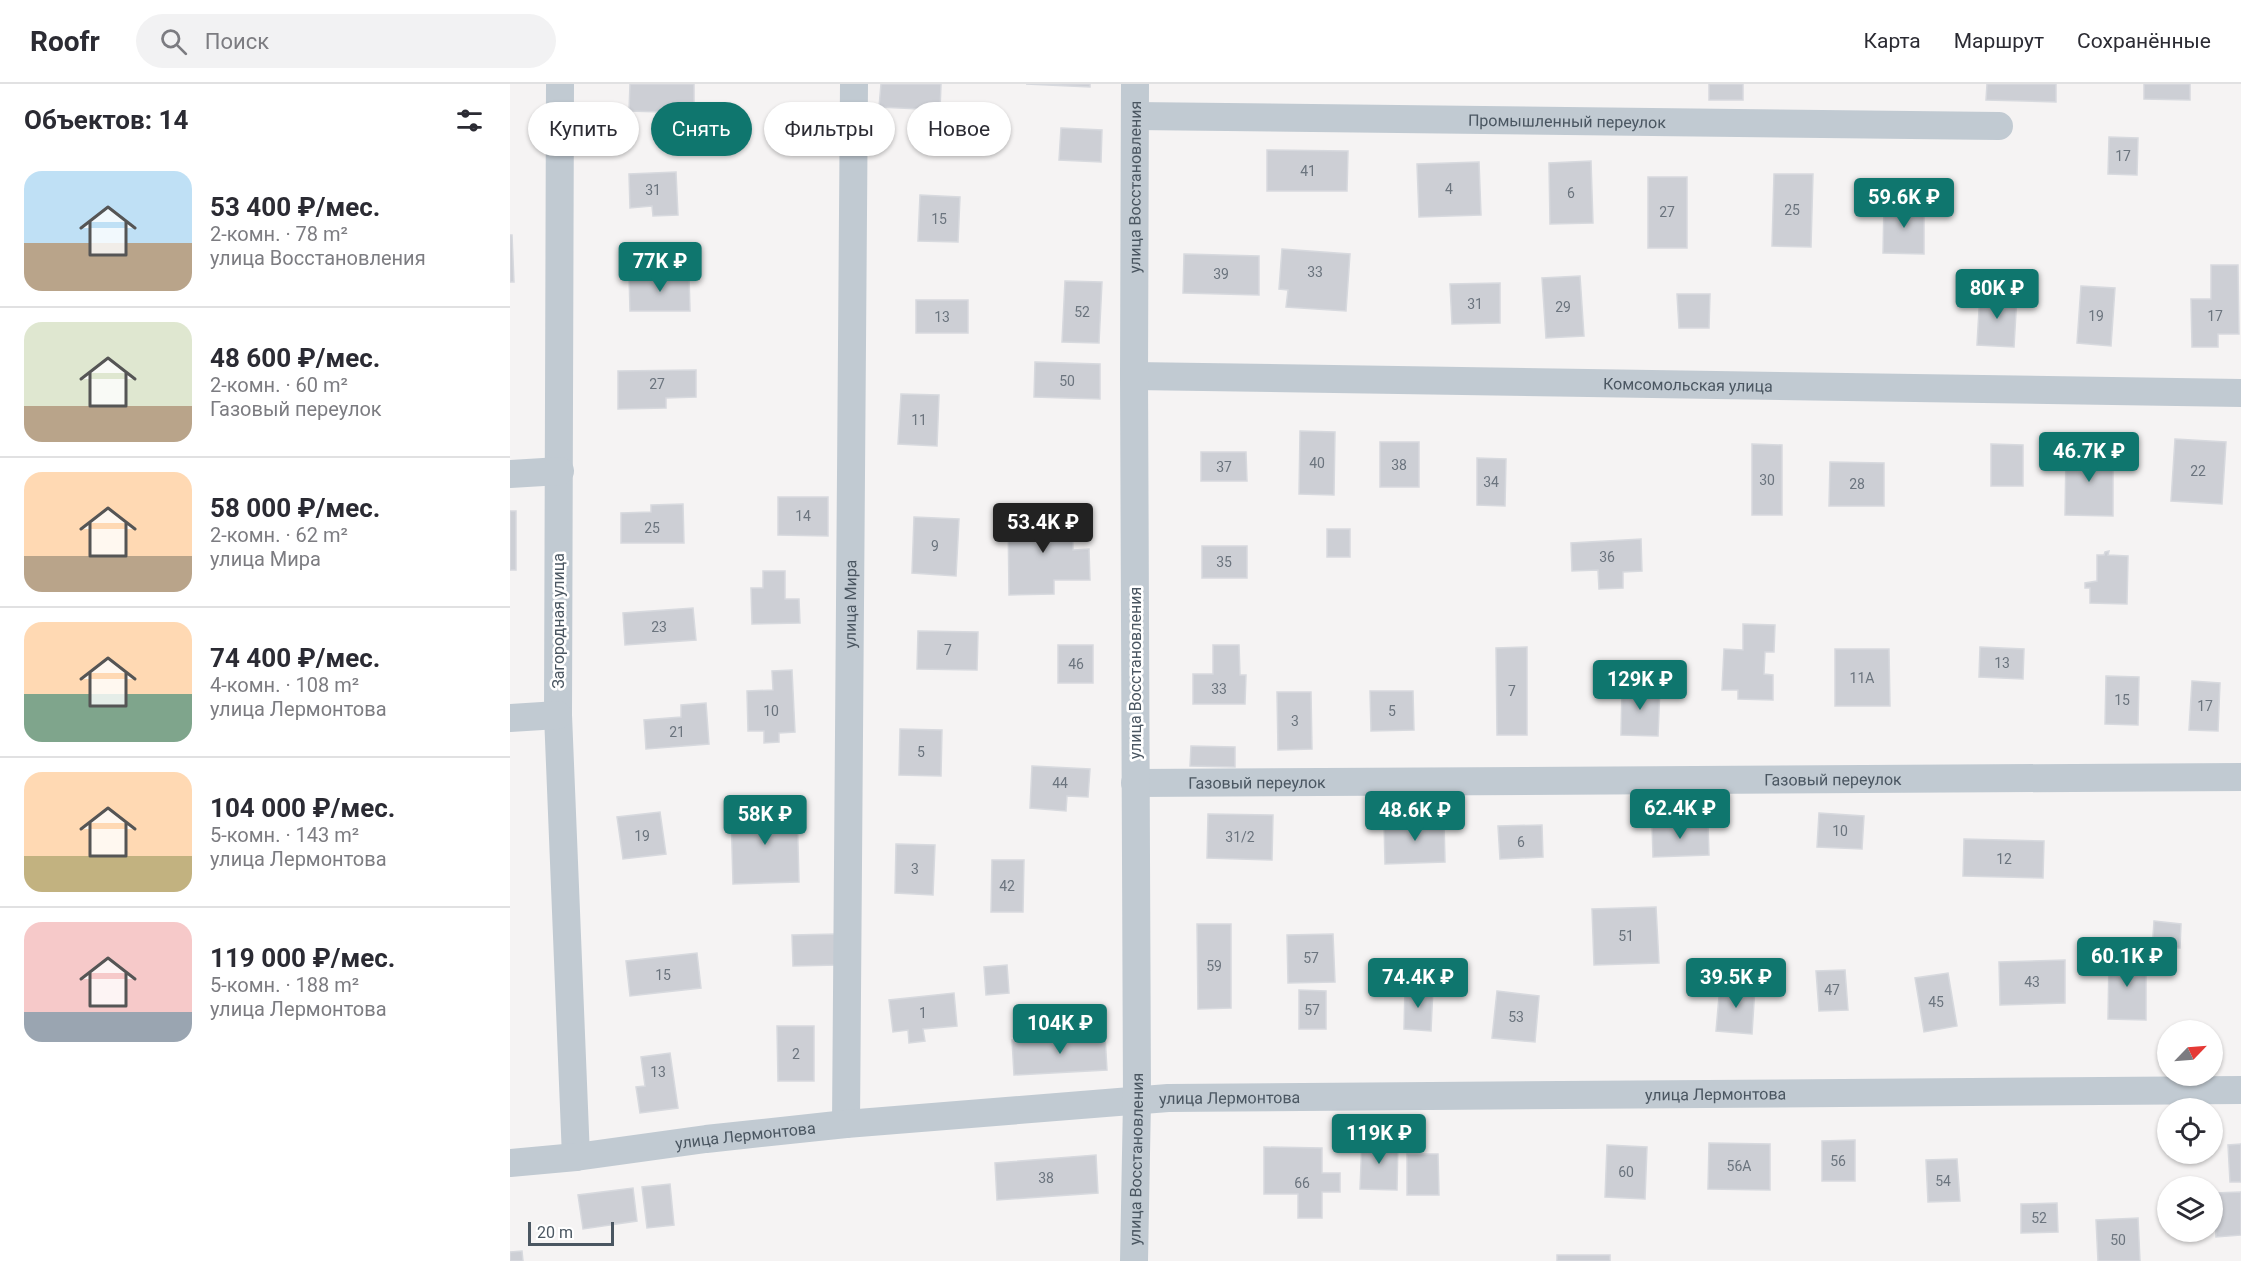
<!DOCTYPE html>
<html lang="ru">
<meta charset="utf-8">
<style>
body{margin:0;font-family:Roboto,sans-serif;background:#f2f2f3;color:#2b2b33;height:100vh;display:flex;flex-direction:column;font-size:22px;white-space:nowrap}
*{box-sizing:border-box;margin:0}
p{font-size:20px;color:#7c7c81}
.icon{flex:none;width:33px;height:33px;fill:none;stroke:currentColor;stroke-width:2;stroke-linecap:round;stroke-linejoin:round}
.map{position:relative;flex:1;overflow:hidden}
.side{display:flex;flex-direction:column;background:#fff;width:510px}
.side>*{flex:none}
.top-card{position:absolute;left:18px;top:18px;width:570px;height:54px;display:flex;gap:12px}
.needle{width:39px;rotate:65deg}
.buttons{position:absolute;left:1647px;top:936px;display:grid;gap:12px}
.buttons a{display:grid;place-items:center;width:66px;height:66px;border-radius:50%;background:#fff;box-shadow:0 2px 4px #0004;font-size:30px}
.scale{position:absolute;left:18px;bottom:15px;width:86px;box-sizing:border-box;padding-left:6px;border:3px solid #4a5661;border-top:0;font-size:16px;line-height:21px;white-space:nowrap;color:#4a5661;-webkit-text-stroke:4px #fff;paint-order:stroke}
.price{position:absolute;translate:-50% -51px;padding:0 14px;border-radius:6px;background:#0f766e;color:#fff;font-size:20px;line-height:39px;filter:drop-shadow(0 2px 3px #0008)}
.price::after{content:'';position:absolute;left:50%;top:36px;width:18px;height:14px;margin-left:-9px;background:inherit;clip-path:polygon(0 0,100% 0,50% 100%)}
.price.selected{background:#222;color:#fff}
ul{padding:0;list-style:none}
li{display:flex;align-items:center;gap:18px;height:150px;padding:0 24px}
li+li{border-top:2px solid #e1e1e2}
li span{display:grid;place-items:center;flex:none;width:168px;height:120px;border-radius:18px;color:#555}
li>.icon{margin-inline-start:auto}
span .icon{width:72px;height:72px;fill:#fffc;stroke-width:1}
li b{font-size:26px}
h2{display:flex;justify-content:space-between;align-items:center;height:72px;padding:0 24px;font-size:26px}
.pill{padding:0 21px;border-radius:27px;background:#fff;box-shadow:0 2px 4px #0004;font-size:21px;line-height:54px}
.pill.selected{background:#0f766e;color:#fff}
header{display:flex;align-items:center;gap:36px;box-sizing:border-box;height:84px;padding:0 30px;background:#fff;border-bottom:2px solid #e1e1e2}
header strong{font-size:28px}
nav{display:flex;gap:33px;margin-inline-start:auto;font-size:21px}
.search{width:420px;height:54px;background:#f2f2f3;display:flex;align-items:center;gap:15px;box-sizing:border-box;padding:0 21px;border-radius:33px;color:#7c7c81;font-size:22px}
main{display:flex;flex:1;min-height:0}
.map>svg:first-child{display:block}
.building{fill:#cdcfd5;stroke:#d7d9de;stroke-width:1.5}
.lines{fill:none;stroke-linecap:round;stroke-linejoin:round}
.minor{stroke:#c1cad2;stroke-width:28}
.labels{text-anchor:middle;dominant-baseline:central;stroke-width:5;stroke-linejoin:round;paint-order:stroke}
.number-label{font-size:14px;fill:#6b747e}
.street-label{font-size:16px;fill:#4a5661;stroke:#fff}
</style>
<header>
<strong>Roofr</strong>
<div class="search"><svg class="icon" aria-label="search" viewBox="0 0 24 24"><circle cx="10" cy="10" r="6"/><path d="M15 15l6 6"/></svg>Поиск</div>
<nav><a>Карта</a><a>Маршрут</a><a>Сохранённые</a></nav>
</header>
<main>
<section class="side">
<h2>Объектов: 14<svg class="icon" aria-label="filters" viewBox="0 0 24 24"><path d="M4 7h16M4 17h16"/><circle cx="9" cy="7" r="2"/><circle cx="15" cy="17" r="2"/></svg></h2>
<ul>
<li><span style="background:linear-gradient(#bfe0f5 60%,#b9a48a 0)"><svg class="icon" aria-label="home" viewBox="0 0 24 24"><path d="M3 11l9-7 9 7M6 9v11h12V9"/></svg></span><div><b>53 400 ₽/мес.</b><p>2-комн. · 78 m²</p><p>улица Восстановления</p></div></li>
<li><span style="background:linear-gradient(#dfe7d0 70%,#b9a48a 0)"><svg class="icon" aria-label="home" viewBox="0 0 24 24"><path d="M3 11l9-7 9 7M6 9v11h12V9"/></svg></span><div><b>48 600 ₽/мес.</b><p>2-комн. · 60 m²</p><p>Газовый переулок</p></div></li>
<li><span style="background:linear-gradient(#ffd9b3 70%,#b9a48a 0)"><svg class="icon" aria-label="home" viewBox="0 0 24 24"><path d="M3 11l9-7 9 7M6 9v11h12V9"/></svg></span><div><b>58 000 ₽/мес.</b><p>2-комн. · 62 m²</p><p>улица Мира</p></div></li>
<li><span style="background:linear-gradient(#ffd9b3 60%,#7fa58c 0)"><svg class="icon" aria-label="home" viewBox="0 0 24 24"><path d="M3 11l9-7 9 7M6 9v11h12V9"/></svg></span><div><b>74 400 ₽/мес.</b><p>4-комн. · 108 m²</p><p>улица Лермонтова</p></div></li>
<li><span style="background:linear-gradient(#ffd9b3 70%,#c2b280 0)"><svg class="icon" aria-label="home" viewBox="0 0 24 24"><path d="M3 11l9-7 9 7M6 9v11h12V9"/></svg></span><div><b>104 000 ₽/мес.</b><p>5-комн. · 143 m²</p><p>улица Лермонтова</p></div></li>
<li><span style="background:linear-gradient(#f6c9c9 75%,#9aa5b1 0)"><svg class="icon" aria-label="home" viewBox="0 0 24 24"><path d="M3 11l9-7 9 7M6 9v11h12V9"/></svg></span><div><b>119 000 ₽/мес.</b><p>5-комн. · 188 m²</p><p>улица Лермонтова</p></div></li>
</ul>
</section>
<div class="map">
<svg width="1731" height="1177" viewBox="0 0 1731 1177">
<rect width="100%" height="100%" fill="#f5f3f3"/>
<path class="building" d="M120,0H184V29L119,27Z
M371,0H431L430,26L369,23Z
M516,0H580V3Z
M1199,0H1233V16H1199Z
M1477,0H1546V18L1476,16Z
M1634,0H1680V16L1634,15Z
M551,44L592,46L591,78L549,76Z
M1599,53L1628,54L1627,91L1598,90Z
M757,66L838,67L837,107H757Z
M1081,77L1083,139L1040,140L1039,79Z
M969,78L971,131L909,133L907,80Z
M166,88L168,131L143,132L142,122L120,124L119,90Z
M1264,90H1303L1301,163L1262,162Z
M1138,93H1177V164H1138Z
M410,111L450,113L448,158L408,157Z
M1374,119L1414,120V170L1373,169Z
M0,151H2L4,198H0Z
M772,165L840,170L836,227L776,223L778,206L769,205Z
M674,170L749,172V211L673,209Z
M1701,181H1728L1729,250H1708V263H1682L1681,215H1701Z
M119,190H179L180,227H120Z
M1070,192L1074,252L1036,254L1032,194Z
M555,197L592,198L589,259L552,258Z
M990,199V239L942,240L940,200Z
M1571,202L1605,204L1601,262L1567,259Z
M1470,208L1507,211L1504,263L1467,261Z
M1167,210H1200L1199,244H1169Z
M406,216H458V249H406Z
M525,278L590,280V315L524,313Z
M186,286V313L156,314V324L108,325V287Z
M391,310L429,311L427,362L388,360Z
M790,347L825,348L824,411L789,410Z
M1665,355L1716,358L1712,420L1661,417Z
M870,358H909V403H870Z
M1242,360L1272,361V431H1242Z
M1481,360L1513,361V402H1481Z
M1556,366L1603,367V432L1555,431Z
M691,368H736L737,397H691Z
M967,374L996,375L995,422L967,421Z
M1320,378L1374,379V422H1319Z
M268,413H318V452L268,451Z
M173,420L174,459H111V429L141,428V421Z
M0,427H6V486H0Z
M562,429L563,466L579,465L580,496H544V510L499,511L498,431Z
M404,433L449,435L446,492L402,489Z
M817,445H840V473H817Z
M1131,455L1132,487L1113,488V504L1089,505L1088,486L1062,487L1061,459Z
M692,462H737V494H692Z
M1599,467L1598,471L1618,472L1617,520L1580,519V504H1575V499L1587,497V471H1594L1595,468Z
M253,487H275V515H289L290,539L242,540L241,504H253Z
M183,524L186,556L115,561L113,529Z
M1233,540L1265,541L1264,568H1255L1254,590L1263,591V616L1228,615V606H1212L1214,565L1233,566Z
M408,547L468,548L467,586L407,585Z
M548,561H583V599H548Z
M703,561H729L730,591H736L735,620H683V590H703Z
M1017,563V651H987L986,564Z
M1470,563L1514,565L1513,595L1469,593Z
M1325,565H1379L1380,622H1325Z
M282,586L285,648L269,649V658L254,659V647H238L237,607L263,606L262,587Z
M1596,592L1629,593L1628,641L1595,640Z
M1682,597L1710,599L1708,647L1679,646Z
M1112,601L1150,603L1148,652L1111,651Z
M860,607H903L904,646L861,647Z
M767,608H801L802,665L768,666Z
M196,619L199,660L136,665L134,636L171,633V621Z
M390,645L432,646L431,692L389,691Z
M681,662L725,663V683L680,682Z
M522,682L580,685L578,713L557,712L556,727L520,724Z
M287,724L289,798L223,800L221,727Z
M150,728L156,770L113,775L107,733Z
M1309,729L1354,732L1352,765L1307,763Z
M698,730L763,731L762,776L697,774Z
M934,736L935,778L875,780L874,738Z
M1198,739L1199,771L1143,773L1142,741Z
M1032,741L1033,773L990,775L988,742Z
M1454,755L1534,757L1533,794L1453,792Z
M386,760L425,761L423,811L385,809Z
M482,776H514L513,828H481Z
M1146,823L1149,879L1084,881L1082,825Z
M1644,837L1671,840L1670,864L1654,863V868L1642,867Z
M687,840H721V924L688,925Z
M327,850L328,881L283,882L282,851Z
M823,850L825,898L778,899L777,851Z
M187,869L191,904L120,912L116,877Z
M1599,872H1636V936L1598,935Z
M1555,876V919L1490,921L1489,878Z
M497,881L499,909L476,911L474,883Z
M1335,886L1338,926L1309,927L1306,887Z
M1438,889L1447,942L1414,948L1405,894Z
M1210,901L1245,903L1242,950L1206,947Z
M895,903L923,904L921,947L894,945Z
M789,906L816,907V945H789Z
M987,907L1029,912L1025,958L982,954Z
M444,909L447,942L413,945L415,957L399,959L398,946L383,948L379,916Z
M267,942H304V997H268Z
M595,951L597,986L504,991L502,956Z
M160,969L168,1024L130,1029L126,1003L135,1002L131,973Z
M852,1056L888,1057L887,1106L850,1105Z
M1345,1056V1097H1312V1057Z
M1199,1059L1260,1060V1106L1198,1105Z
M1731,1060V1098H1720L1718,1061Z
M1097,1061L1137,1063L1135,1115L1095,1113Z
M754,1063L812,1064V1089H830V1108H812V1134H788V1110H754Z
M897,1070H928L929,1111H897Z
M586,1071L588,1109L487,1116L485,1079Z
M1447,1075L1450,1117L1418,1118L1416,1076Z
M160,1100L164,1141L137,1144L132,1103Z
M123,1104L127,1137L73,1145L68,1111Z
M1731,1108V1151L1706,1153L1704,1109Z
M1547,1119L1548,1148L1511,1149V1120Z
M1628,1134L1630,1177H1588L1586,1136Z
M12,1167L13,1177H0V1168Z
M1047,1171H1100V1177H1047Z"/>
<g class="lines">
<g class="minor">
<path d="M50,0L48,631L66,1073"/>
<path id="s1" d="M625,32L1489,42"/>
<path id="s2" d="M624,292L1731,309"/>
<path d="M0,390L50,387"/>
<path d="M0,634L48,631"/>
<path id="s3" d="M625,699L1731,693"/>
<path id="s4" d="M336,1040L344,0"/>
<path id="s5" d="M0,1079L66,1073L196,1055L336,1040L658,1014L1731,1006"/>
<path id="s6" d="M624,1177L627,1016L624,292L625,0"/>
</g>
</g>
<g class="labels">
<g class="number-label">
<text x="1613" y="72">17</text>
<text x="798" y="87">41</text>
<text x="939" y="105">4</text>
<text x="143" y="106">31</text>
<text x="1061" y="109">6</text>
<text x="1282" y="126">25</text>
<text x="1157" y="128">27</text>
<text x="429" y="135">15</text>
<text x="805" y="188">33</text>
<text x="711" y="190">39</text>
<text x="965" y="220">31</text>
<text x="1053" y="223">29</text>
<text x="572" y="228">52</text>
<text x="1586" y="232">19</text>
<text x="1705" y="232">17</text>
<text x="432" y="233">13</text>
<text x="557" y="297">50</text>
<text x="147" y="300">27</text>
<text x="409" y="336">11</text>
<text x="807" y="379">40</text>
<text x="889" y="381">38</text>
<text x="714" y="383">37</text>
<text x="1688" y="387">22</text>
<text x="1257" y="396">30</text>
<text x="981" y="398">34</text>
<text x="1347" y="400">28</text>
<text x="293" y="432">14</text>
<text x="142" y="444">25</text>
<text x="425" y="462">9</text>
<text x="1097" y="473">36</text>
<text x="714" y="478">35</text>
<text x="149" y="543">23</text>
<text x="438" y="566">7</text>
<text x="1492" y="579">13</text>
<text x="566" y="580">46</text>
<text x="1352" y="594">11А</text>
<text x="709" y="605">33</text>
<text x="1002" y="607">7</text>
<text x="1612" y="616">15</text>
<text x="1695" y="622">17</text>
<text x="261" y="627">10</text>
<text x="882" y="627">5</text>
<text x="785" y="637">3</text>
<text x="167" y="648">21</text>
<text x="411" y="668">5</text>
<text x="550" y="699">44</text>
<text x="1330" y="747">10</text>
<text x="132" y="752">19</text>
<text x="730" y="753">31/2</text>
<text x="1011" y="758">6</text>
<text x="1494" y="775">12</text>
<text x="405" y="785">3</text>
<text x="497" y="802">42</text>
<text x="1116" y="852">51</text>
<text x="801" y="874">57</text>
<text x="704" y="882">59</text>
<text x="153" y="891">15</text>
<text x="1522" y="898">43</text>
<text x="1322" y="906">47</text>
<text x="1426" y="918">45</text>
<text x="802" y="926">57</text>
<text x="413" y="929">1</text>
<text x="1006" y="933">53</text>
<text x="286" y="970">2</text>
<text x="148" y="988">13</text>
<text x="1328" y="1077">56</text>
<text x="1229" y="1082">56А</text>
<text x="1116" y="1088">60</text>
<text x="536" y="1094">38</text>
<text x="1433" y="1097">54</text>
<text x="792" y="1099">66</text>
<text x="1529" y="1134">52</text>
<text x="1608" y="1156">50</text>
</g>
<g class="street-label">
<text stroke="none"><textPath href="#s1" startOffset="432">Промышленный переулок</textPath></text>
<text stroke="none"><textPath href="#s6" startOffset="1074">улица Восстановления</textPath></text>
<text stroke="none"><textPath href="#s2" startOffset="554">Комсомольская улица</textPath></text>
<text stroke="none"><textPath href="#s4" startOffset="520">улица Мира</textPath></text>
<text transform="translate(48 537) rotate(-90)">Загородная улица</text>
<text transform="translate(625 589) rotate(-90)">улица Восстановления</text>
<text stroke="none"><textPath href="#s3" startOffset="698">Газовый переулок</textPath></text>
<text stroke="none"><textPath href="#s3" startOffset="122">Газовый переулок</textPath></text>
<text stroke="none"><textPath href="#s5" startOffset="1209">улица Лермонтова</textPath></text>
<text stroke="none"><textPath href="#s5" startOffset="723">улица Лермонтова</textPath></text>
<text stroke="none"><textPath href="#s5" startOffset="237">улица Лермонтова</textPath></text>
<text stroke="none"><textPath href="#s6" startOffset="102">улица Восстановления</textPath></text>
</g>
</g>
</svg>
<div class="buttons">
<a><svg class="needle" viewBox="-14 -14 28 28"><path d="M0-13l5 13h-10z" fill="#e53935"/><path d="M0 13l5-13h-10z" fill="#7c7c81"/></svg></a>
<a><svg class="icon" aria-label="locate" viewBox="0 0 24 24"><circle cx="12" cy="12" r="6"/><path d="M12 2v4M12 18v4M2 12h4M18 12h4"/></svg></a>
<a><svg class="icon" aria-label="layers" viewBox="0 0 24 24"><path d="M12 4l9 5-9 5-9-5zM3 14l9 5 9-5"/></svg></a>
</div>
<div class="scale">20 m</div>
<b class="price" style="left:1394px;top:145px">59.6K ₽</b>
<b class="price" style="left:150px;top:209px">77K ₽</b>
<b class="price" style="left:1487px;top:236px">80K ₽</b>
<b class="price" style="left:1579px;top:399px">46.7K ₽</b>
<b class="price selected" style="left:533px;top:470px">53.4K ₽</b>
<b class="price" style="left:1130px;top:627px">129K ₽</b>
<b class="price" style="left:1170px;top:756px">62.4K ₽</b>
<b class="price" style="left:905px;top:758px">48.6K ₽</b>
<b class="price" style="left:255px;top:762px">58K ₽</b>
<b class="price" style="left:1617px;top:904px">60.1K ₽</b>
<b class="price" style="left:908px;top:925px">74.4K ₽</b>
<b class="price" style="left:1226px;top:925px">39.5K ₽</b>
<b class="price" style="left:550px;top:971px">104K ₽</b>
<b class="price" style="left:869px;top:1081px">119K ₽</b>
<div class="top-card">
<a class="pill">Купить</a>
<a class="pill selected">Снять</a>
<a class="pill">Фильтры</a>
<a class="pill">Новое</a>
</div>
</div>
</main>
